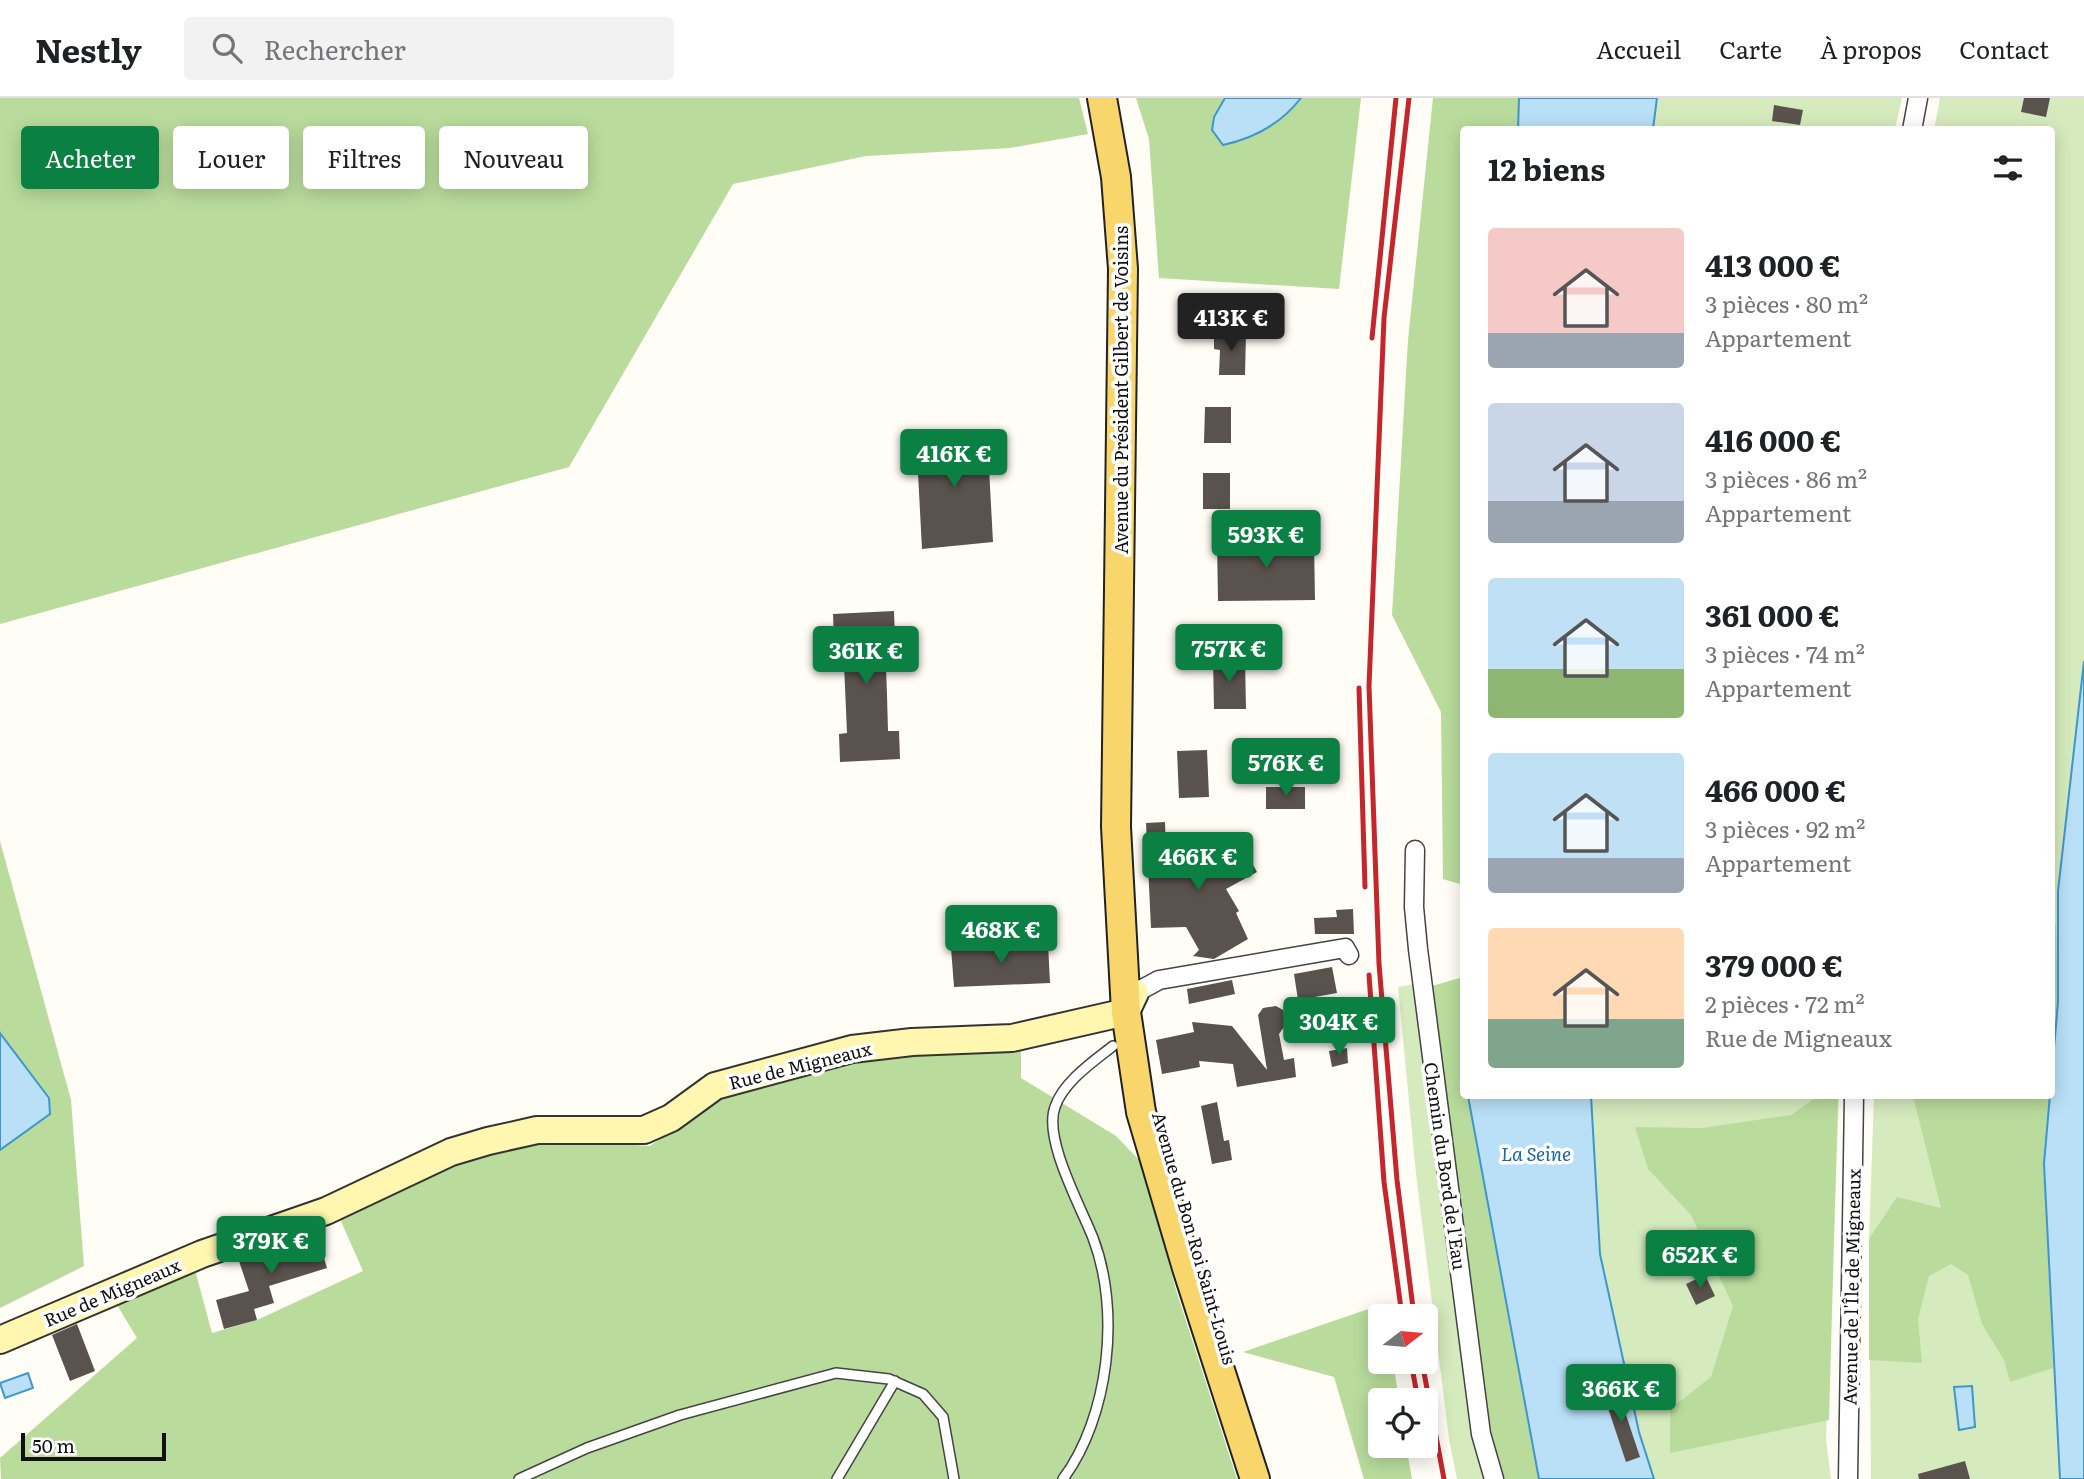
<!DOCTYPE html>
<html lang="fr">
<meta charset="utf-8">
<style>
body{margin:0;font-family:Literata,serif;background:#f2f2f2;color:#202124;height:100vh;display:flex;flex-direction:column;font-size:26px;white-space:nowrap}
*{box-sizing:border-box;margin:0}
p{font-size:23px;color:#757577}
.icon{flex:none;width:38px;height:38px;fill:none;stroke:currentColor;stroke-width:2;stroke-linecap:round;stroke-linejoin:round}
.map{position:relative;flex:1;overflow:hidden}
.drawer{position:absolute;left:1460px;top:28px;width:595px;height:973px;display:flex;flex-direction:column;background:#fff;border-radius:7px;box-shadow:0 4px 18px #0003}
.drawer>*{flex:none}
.guide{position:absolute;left:21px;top:28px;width:665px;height:63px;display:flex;gap:14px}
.needle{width:46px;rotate:74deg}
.buttons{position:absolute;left:1368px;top:1206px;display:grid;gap:14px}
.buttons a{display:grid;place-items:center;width:70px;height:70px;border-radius:7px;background:#fff;box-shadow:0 4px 18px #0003;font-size:35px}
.scale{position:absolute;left:21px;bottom:18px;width:145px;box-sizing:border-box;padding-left:7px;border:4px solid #111;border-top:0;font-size:19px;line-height:24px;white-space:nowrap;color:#111;-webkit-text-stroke:5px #fff;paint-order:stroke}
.price{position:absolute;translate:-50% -60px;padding:0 16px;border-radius:7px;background:#0b8043;color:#fff;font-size:23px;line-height:46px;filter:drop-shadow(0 2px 4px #0008)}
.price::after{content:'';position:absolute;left:50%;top:42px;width:21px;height:16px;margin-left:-10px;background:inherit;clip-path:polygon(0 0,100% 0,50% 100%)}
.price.active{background:#222;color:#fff}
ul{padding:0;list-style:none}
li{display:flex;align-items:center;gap:21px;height:175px;padding:0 28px}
li span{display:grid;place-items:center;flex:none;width:196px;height:140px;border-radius:7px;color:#555}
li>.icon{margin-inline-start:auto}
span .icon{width:84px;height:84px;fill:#fffc;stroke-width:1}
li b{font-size:30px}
h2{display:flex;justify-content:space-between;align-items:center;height:84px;padding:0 28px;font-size:30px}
.pill{padding:0 24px;border-radius:7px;background:#fff;box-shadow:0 4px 18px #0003;font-size:24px;line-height:63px}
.pill.active{background:#0b8043;color:#fff}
header{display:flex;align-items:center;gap:42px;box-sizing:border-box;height:98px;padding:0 35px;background:#fff;border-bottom:2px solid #e0e0e0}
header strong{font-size:33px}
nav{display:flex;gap:38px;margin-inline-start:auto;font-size:24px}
.search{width:490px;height:63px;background:#f2f2f2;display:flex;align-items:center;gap:18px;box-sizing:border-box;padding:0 24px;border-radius:7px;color:#757577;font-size:26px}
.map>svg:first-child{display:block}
.green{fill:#d5ebbd}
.forest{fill:#b9dc9c}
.water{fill:#b9e0f7;stroke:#3f96cf;stroke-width:2}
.building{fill:#5a524d}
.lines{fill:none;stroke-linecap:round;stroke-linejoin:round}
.lane-casing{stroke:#444;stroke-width:12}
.street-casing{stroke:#444;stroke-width:21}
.secondary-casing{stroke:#333;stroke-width:30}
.primary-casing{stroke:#222;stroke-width:32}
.lane{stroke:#fff;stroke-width:9}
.street{stroke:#fff;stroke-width:18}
.secondary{stroke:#fff6b0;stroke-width:26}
.primary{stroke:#f9d66b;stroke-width:28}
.rail{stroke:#c4262e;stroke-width:5}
.labels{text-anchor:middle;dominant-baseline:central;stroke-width:7;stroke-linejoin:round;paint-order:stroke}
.street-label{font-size:18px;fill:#111;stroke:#fff}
.water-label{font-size:19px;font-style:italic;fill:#1768a6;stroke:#fff}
</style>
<header>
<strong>Nestly</strong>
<div class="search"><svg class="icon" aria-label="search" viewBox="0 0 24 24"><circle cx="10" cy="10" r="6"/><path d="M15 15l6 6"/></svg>Rechercher</div>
<nav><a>Accueil</a><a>Carte</a><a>À propos</a><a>Contact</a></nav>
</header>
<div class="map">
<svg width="2084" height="1381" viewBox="0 0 2084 1381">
<rect width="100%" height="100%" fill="#fffdf5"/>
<path class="green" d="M1657,0H1902L1895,31L1653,32Z
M1940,0H2084V563L2058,793V904L2051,982V32H1934Z
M1415,886L1480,1368L1484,1381H1457L1449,1341L1416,1076L1398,889Z
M1591,998H1839L1826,1341L1831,1381H1654L1639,1334L1600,1156Z
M1874,998H2050L2044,1066L2060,1381H1871L1869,1141Z"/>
<path class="forest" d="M0,0H1079L1088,36L1010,50L866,58L733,86L569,369L0,526Z
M1136,0H1361L1339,191L1159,180L1149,41Z
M1433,0H1519L1518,31L1463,32V787L1443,781L1441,614L1392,517L1408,242Z
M0,743L71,1002L84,1168L0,1210Z
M2051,825L2056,826L2058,904L2051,982Z
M1463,879V998H1468L1539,1381H1502L1489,1339L1432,888Z
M1021,949V980L1116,1038L1142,1065L1176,1192L1237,1381H1L0,1360L137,1240L114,1202L195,1172L212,1235L257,1222L363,1173L340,1121L451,1069L513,1050L596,1039L597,1045L650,1048L727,993L880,957Z
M1818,998H1838L1829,1322L1670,1355V1311L1711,1279L1733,1208L1691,1117L1648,1071L1635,1029L1702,1030L1791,1017Z
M1913,998H2050L2044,1066L2053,1270L2010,1284L2004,1262L1982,1226L1968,1177L1951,1166L1929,1178L1918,1221L1922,1265L1869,1262V1141L1897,1099L1941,1110Z
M1383,1206L1385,1218H1381V1264H1393L1399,1302H1381V1348H1406L1412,1381H1364L1334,1279L1243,1254Z"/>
<path class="water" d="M1225,0H1301C1281,26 1255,40 1223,47L1212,32L1214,19Z
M1519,0H1657L1653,31L1518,32Z
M2084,563V1381H2060L2044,1066L2058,904V793Z
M0,935L49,1000L50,1016L0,1052Z
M1468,998H1591L1600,1156L1639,1334L1654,1381H1539Z
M28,1275L33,1290L5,1300L0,1285Z
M1972,1288L1975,1329L1959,1332L1954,1289Z"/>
<path class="building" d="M2024,0H2050L2046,19L2021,14Z
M1774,7L1803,12L1800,27L1772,23Z
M1214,235L1246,236L1245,277H1219L1220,252L1214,251Z
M1205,309H1231V345H1204Z
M987,333L993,444L922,451L916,337Z
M1203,375H1230V411H1203Z
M1314,442L1315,502L1218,503L1217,443Z
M894,513L895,541L885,542L887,597L888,633H899L900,661L840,664L839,636L847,635L843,543L834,544L833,516Z
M1213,561H1245L1246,611H1214Z
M1207,652L1209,699L1179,700L1177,653Z
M1266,689H1305V711H1266Z
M1165,724L1166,752L1172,753L1174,772L1236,737L1257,774L1226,791L1239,813L1236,815L1248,841L1214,861L1193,858L1199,852L1186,829L1151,830L1146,725Z
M1353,811L1354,836H1315L1314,820L1337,819L1336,812Z
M1048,845L1050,885L954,889L951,850Z
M1332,869L1337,895L1298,902L1294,876Z
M1232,882L1235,896L1189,906L1187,891Z
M1276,908L1283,912L1286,926L1279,936L1284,962L1294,960L1296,979L1237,989L1233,966L1199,963L1200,969L1162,976L1156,942L1194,934L1192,924L1232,928L1267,972L1258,917L1263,910Z
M1347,950L1348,965L1332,969L1329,953Z
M1217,1004L1224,1043L1229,1042L1232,1062L1212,1066L1201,1008Z
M316,1133L327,1170L269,1188L274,1205L254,1211L257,1222L224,1231L216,1202L249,1193L238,1160Z
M1705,1177L1715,1198L1696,1207L1686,1186Z
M77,1226L95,1273L70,1283L52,1237Z
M1616,1287L1640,1359L1626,1364L1602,1292Z
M1965,1363L1970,1381H1919L1918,1376Z"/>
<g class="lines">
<g class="lane-casing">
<path id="lane" d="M519,1381L587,1350L680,1317L836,1275L889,1281L923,1296L943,1319L954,1381
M837,1381L895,1283
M1063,1381C1109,1319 1121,1213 1093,1140C1081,1109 1043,1041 1055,1009C1063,984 1094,963 1113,948"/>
</g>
<g class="street-casing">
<path id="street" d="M1912,32L1918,0
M1415,752L1414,809L1418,851L1481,1336L1494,1381
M1135,895L1159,882L1345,850L1349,857
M1848,1381L1854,998"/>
</g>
<g class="secondary-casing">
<path id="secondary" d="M0,1242L202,1156L326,1113L451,1054L488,1043L537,1032H644L671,1020L715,988L852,951L912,944L1012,940L1126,914L1135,895"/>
</g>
<g class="primary-casing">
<path id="primary" d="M1102,0L1116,79L1123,171L1116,729L1126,914L1141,1014L1187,1170L1255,1381"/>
</g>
<use href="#lane" class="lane"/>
<use href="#street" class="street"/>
<use href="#secondary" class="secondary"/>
<use href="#primary" class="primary"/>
<path class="rail" d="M1409,0L1384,220L1369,588L1379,866L1397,1082L1414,1218
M1372,240L1396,0
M1359,590L1365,789
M1369,877L1384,1084L1402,1218
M1411,1264L1418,1302
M1422,1264L1444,1381"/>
</g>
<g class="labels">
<g class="street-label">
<text transform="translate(1120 292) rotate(-90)">Avenue du Président Gilbert de Voisins</text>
<text transform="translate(800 967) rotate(-14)">Rue de Migneaux</text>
<text transform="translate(1446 1068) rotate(82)">Chemin du Bord de l'Eau</text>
<text transform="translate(1195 1140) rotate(74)">Avenue du Bon Roi Saint-Louis</text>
<text transform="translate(1851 1189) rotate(-89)">Avenue de l'Île de Migneaux</text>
<text transform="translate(112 1194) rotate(-23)">Rue de Migneaux</text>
</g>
<g class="water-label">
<text x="1536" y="1055">La Seine</text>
</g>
</g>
</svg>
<div class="buttons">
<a><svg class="needle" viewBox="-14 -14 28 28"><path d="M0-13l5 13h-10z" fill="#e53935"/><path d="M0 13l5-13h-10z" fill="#757577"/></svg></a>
<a><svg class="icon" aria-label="locate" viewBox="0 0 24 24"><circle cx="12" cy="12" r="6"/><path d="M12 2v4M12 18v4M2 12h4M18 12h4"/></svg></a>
</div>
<div class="scale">50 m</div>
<b class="price active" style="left:1231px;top:255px">413K €</b>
<b class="price" style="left:954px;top:391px">416K €</b>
<b class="price" style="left:1266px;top:472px">593K €</b>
<b class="price" style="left:1229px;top:586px">757K €</b>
<b class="price" style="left:866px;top:588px">361K €</b>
<b class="price" style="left:1286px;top:700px">576K €</b>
<b class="price" style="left:1198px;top:794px">466K €</b>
<b class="price" style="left:1001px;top:867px">468K €</b>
<b class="price" style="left:1339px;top:959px">304K €</b>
<b class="price" style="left:271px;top:1178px">379K €</b>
<b class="price" style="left:1700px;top:1192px">652K €</b>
<b class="price" style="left:1621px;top:1326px">366K €</b>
<div class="guide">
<a class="pill active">Acheter</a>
<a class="pill">Louer</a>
<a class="pill">Filtres</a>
<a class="pill">Nouveau</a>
</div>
<section class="drawer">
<h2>12 biens<svg class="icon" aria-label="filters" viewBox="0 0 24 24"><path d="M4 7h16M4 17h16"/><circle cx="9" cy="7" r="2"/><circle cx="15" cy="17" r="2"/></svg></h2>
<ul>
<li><span style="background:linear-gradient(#f6c9c9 75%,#9aa5b1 0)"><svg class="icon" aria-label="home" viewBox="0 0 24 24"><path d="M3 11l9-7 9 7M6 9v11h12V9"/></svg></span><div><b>413 000 €</b><p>3 pièces · 80 m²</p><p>Appartement</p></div></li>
<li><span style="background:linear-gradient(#c9d6e8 70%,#9aa5b1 0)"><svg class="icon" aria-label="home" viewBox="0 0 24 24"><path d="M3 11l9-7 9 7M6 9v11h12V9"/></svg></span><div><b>416 000 €</b><p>3 pièces · 86 m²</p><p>Appartement</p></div></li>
<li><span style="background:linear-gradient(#bfe0f5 65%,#8fb573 0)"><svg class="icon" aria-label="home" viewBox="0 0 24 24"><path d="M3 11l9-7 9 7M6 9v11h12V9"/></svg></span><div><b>361 000 €</b><p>3 pièces · 74 m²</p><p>Appartement</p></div></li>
<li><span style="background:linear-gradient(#bfe0f5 75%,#9aa5b1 0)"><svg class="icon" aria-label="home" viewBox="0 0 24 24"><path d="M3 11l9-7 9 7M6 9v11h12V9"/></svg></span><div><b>466 000 €</b><p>3 pièces · 92 m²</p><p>Appartement</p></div></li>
<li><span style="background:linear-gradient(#ffd9b3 65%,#7fa58c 0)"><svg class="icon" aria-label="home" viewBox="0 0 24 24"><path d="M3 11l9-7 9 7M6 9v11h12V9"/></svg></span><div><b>379 000 €</b><p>2 pièces · 72 m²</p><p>Rue de Migneaux</p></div></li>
</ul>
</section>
</div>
